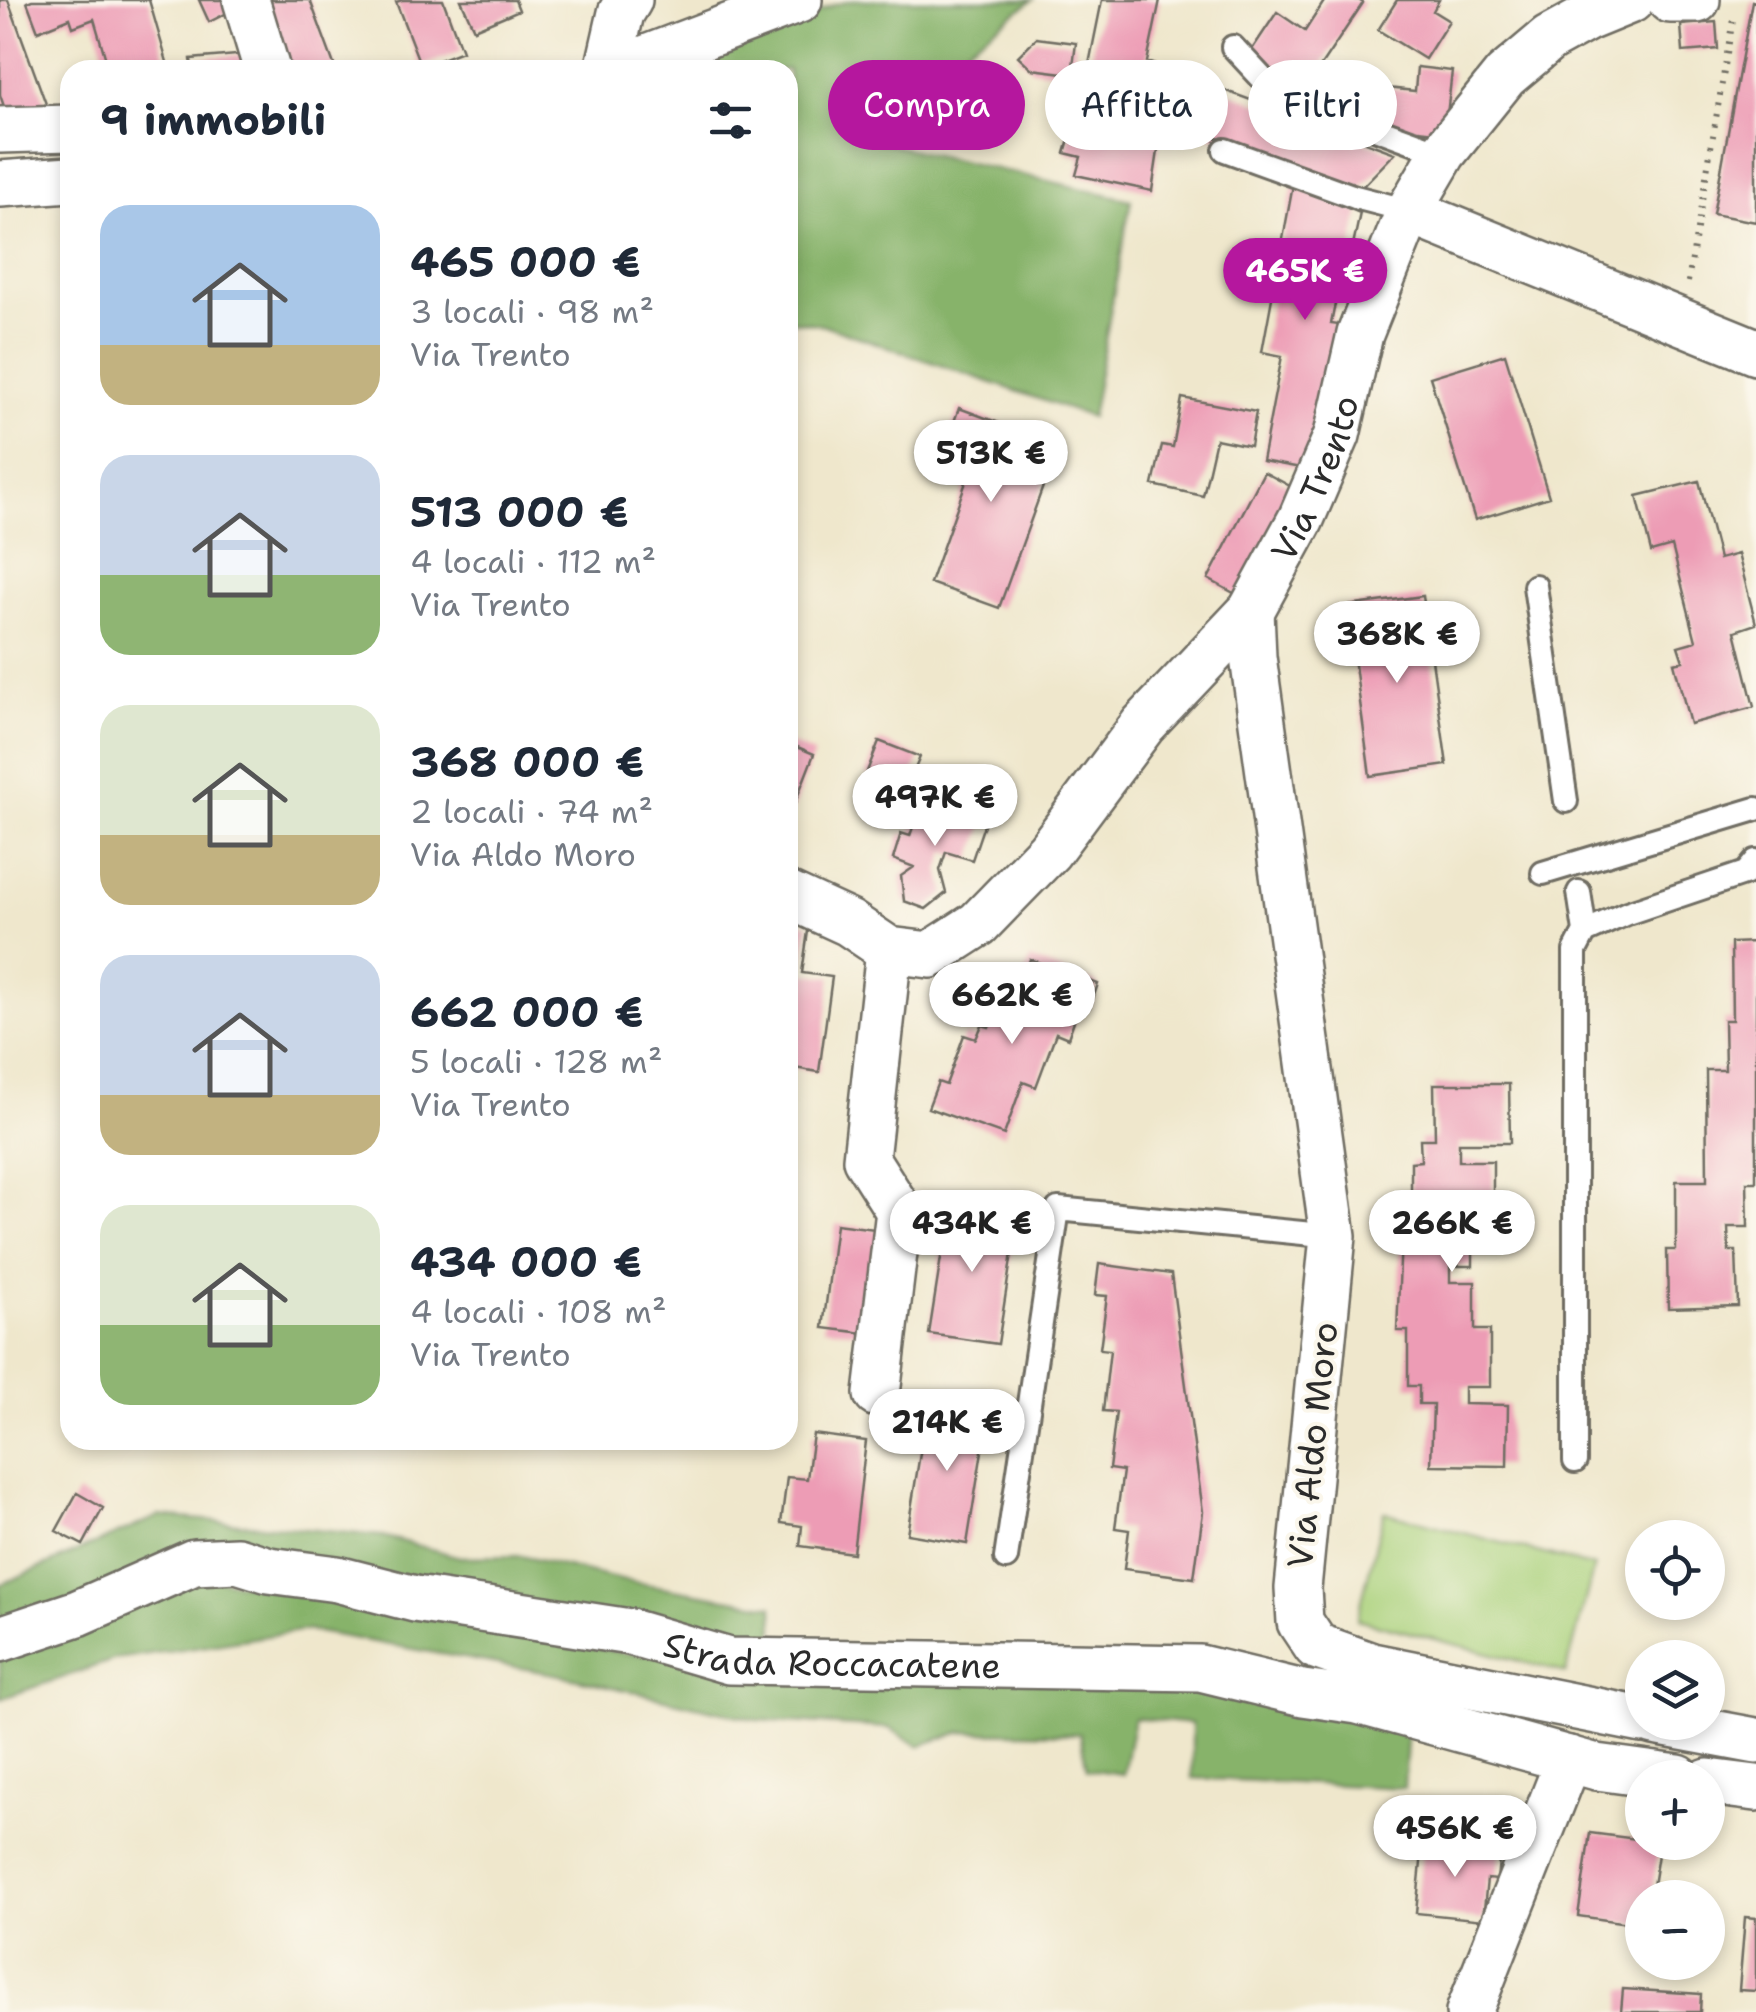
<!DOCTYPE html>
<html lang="it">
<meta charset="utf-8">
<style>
body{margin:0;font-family:"Shantell Sans",sans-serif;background:#f2f2f3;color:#1f2937;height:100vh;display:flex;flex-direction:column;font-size:38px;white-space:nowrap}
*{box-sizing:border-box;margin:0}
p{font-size:32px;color:#747a83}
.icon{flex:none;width:55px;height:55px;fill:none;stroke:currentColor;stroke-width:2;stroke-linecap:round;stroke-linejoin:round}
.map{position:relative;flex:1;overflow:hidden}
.side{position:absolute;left:60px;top:60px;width:738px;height:1390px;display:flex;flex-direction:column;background:#fff;border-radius:30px;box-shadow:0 5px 15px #0003}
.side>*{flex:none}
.hud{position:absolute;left:828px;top:60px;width:778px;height:90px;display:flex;gap:20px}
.controls{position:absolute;left:1625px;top:1520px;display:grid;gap:20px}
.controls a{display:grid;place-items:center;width:100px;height:100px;border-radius:50%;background:#fff;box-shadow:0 5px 15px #0003;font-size:50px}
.price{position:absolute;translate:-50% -85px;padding:0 22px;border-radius:35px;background:#fff;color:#222;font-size:32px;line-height:65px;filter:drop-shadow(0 2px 5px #0008)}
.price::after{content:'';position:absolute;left:50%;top:60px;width:30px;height:22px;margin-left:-15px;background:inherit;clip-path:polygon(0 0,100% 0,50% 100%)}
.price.on{background:#b5179e;color:#fff}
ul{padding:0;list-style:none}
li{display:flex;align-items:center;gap:30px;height:250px;padding:0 40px}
li span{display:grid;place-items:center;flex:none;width:280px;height:200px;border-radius:30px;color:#555}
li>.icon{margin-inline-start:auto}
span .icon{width:120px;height:120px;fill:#fffc;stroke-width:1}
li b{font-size:42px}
h2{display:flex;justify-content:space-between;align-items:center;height:120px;padding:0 40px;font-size:42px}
.chip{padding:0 35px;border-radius:45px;background:#fff;box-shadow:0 5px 15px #0003;font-size:35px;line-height:90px}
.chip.on{background:#b5179e;color:#fff}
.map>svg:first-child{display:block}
.green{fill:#aad17b;stroke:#6a7e53;stroke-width:2.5}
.forest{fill:#87b36b;stroke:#596f4b;stroke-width:2.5}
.building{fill:#ed9cb5}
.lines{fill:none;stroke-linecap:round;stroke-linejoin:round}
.service-casing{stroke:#706d63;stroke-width:28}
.minor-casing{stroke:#706d63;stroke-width:50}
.path{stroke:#706d63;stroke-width:6;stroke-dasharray:2.5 8;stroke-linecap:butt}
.service{stroke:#fff;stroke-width:22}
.minor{stroke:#fff;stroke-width:45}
.labels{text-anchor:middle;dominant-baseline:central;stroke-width:8;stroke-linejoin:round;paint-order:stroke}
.street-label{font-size:35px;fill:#2b2b2b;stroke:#fbf7ec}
</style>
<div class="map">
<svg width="1756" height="2012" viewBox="0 0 1756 2012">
<rect width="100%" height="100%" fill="#fbf7ec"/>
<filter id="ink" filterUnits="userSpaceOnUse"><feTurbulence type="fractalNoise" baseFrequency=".01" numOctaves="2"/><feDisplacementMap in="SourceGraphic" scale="20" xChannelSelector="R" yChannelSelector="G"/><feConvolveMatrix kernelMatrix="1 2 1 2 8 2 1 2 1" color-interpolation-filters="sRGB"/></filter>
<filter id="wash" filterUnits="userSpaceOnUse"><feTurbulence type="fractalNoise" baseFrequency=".0048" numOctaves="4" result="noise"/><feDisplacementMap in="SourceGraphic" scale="40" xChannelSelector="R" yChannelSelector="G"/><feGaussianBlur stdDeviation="2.25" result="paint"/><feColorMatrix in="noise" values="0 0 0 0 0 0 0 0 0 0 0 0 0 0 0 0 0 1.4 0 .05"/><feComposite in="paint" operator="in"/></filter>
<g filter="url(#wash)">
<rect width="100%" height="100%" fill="#efe7cc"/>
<path class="green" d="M1384,1512L1594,1567L1566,1673L1357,1619Z"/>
<path class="forest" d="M857,0H1033L932,73L870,140L1131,200L1091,417L824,325L788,320V70H671L836,4Z
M159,1516L382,1536L460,1557L521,1556L621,1580L773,1606L775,1652L241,1552L0,1625V1585Z
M194,1575L624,1653L1211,1689L1408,1726L1404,1788L1192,1778V1724L1134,1718L1123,1774L1087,1769L1080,1734L961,1732L919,1746L889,1728L757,1720L560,1675L306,1630L116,1659L0,1699V1651Z"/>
<g id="blocks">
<path class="building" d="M0,0H8L46,104L8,118L0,95Z
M32,0H149L169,69L109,70L94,19L73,27L70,18L38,31L27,2Z
M199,0H238L241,6L209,22Z
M259,0H310L336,70H285Z
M402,0H443L462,51L421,67L396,2Z
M461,0H515L519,10L474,29Z
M1102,0H1160L1147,62L1395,153L1359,190L1163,118L1152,191L1076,175L1081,157L1065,153L1084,89Z
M1325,0H1359L1363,3L1304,91L1249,54L1277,12L1305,31Z
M1397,0H1439L1433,11L1449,21L1425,59L1378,30Z
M1752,1L1756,2V222L1713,214Z
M1716,22L1718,49L1683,52L1681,25Z
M1036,38L1076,43L1072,74L1032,69L1018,56Z
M259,53L260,70H192L191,59Z
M1417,67L1452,71L1445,133L1374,125L1378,87L1415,91Z
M1293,185L1360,213L1350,260L1344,259L1331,324L1339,325L1312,470L1262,461L1282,356L1262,352Z
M1505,354L1549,497L1475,520L1430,377Z
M1182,398L1256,412L1250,446L1216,439L1203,496L1153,485L1162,445L1173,447Z
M959,408L1058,445L999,608L930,583L971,468L941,457Z
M1264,472L1299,491L1243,598L1208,579Z
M1699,481L1719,559L1738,554L1756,624L1735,631L1754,707L1690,724L1674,663L1683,661L1678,646L1696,641L1672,546L1651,552L1637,496Z
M1423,596L1447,765L1370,776L1347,606Z
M879,741L920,757L906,790L866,774Z
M788,743L814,754L788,821Z
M923,797L986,819L972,860L946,852L940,870L946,893L926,909L904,901L901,876L914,867L893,859L901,833L910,836Z
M788,921L809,924L802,973L832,977L819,1072L788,1067Z
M1756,942V1182H1747L1748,1227H1728L1729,1251H1736L1738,1306L1668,1308L1667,1250H1676V1181H1707L1706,1070H1725L1724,1020H1732L1731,943Z
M1030,959L1098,984L1090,1007L1080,1004L1068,1038L1056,1033L1036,1087L1023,1082L1004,1135L928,1108L938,1082L946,1085L964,1035L976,1039L982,1025L989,1027L1003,990L1011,993L1016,979L1022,982Z
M1434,1084H1509L1510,1143H1459V1161H1493V1225H1473V1266H1450V1282H1475V1330H1490V1387H1464V1404L1508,1405L1507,1466L1431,1465L1433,1404H1419V1386H1408V1331H1397L1402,1216H1411V1162L1421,1161L1420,1139H1435Z
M950,1200L993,1206L991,1223L1016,1227L998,1344L929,1334Z
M836,1224L883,1230L872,1334L823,1328Z
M1099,1264L1171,1274L1203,1512L1194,1578L1124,1569L1129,1530L1115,1528L1123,1471L1109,1469L1116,1412L1103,1411L1110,1350L1100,1349L1107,1296L1095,1295Z
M928,1404L988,1414L967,1544L907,1534Z
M813,1434L866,1441L853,1553L800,1546L802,1526L781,1523L787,1477L807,1479Z
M77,1493L103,1508L83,1545L56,1531Z
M1590,1833L1660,1842L1651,1898H1642V1925L1578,1916Z
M1423,1842L1500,1850L1497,1880L1487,1879L1483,1920L1416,1913Z
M1745,1917L1756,1918V1991L1739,1990Z
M1623,1989L1701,1994L1700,2012H1621Z"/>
</g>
</g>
<g filter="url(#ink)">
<use href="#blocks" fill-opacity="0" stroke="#706d63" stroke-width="2.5"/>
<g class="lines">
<g class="service-casing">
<path id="service" d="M1233,47L1274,91L1443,153
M1225,150L1355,197L1409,211
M1535,586L1566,801
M1543,873L1756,809
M1579,892L1585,932
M1575,1461V951L1585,932L1627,913L1746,873L1756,861
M1006,1558L1058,1209L1333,1236"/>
</g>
<g class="minor-casing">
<g id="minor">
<path d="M246,0L267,70"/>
<path d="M1670,0H1697"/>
<path d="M608,70L621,13L629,0"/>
<path d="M615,70L799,0"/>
<path d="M0,130L70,128"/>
<path d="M0,184L70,179"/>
<path d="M1409,211L1756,352"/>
<path d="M1251,611L1253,657L1333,1236L1298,1588L1300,1622L1316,1646L1372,1666L1642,1720"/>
<path id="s1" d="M788,895L849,923L889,950L930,955L978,924L1049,851L1143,725L1251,611L1301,519L1337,435L1360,334L1409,211L1443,153L1505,76L1549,39L1587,18L1631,0"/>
<path d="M877,1394L899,1211L866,1159L889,950"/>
<path id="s2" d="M0,1639L78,1613L194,1562L237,1560L269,1570L337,1579L415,1599L630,1632L729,1661L1200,1668L1303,1693L1358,1701L1597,1767L1678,1778"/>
<path d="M1654,1722L1756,1741"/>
<path d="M1708,1782L1756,1788"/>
<path d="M1469,2012L1569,1759"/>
</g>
</g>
<path class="path" d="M1688,282L1733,19"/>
<use href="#service" class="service"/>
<use href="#minor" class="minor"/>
</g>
</g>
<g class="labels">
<g class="street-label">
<text stroke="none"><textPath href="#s1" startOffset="778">Via Trento</textPath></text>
<text transform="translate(1312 1445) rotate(-84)">Via Aldo Moro</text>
<text stroke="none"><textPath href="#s2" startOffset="858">Strada Roccacatene</textPath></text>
</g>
</g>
</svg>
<div class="controls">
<a><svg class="icon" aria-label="locate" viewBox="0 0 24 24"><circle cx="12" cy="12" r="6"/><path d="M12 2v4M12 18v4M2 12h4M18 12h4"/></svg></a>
<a><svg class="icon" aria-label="layers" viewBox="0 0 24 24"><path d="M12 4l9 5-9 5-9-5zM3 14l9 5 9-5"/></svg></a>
<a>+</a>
<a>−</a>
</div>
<b class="price on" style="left:1305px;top:323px">465K €</b>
<b class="price" style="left:991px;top:505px">513K €</b>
<b class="price" style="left:1397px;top:686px">368K €</b>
<b class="price" style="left:935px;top:849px">497K €</b>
<b class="price" style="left:1012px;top:1047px">662K €</b>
<b class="price" style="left:972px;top:1275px">434K €</b>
<b class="price" style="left:1452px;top:1275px">266K €</b>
<b class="price" style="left:947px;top:1474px">214K €</b>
<b class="price" style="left:1455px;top:1880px">456K €</b>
<div class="hud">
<a class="chip on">Compra</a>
<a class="chip">Affitta</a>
<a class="chip">Filtri</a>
</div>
<section class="side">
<h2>9 immobili<svg class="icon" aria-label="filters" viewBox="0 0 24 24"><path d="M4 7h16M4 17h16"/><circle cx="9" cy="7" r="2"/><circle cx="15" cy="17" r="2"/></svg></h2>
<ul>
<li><span style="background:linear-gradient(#a9c7e8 70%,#c2b280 0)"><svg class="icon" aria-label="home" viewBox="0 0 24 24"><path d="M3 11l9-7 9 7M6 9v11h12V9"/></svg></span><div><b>465 000 €</b><p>3 locali · 98 m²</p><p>Via Trento</p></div></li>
<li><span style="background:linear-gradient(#c9d6e8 60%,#8fb573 0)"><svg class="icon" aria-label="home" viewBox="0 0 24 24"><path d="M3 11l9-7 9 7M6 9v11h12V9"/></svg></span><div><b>513 000 €</b><p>4 locali · 112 m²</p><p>Via Trento</p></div></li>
<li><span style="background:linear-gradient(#dfe7d0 65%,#c2b280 0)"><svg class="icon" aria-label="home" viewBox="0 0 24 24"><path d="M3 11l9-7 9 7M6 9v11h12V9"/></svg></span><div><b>368 000 €</b><p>2 locali · 74 m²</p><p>Via Aldo Moro</p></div></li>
<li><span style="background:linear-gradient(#c9d6e8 70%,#c2b280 0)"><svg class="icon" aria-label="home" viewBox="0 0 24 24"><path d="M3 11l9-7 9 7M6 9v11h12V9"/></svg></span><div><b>662 000 €</b><p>5 locali · 128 m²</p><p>Via Trento</p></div></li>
<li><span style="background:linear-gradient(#dfe7d0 60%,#8fb573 0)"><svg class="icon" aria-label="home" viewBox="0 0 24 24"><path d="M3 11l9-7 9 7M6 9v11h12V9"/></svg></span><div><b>434 000 €</b><p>4 locali · 108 m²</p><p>Via Trento</p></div></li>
</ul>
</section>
</div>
